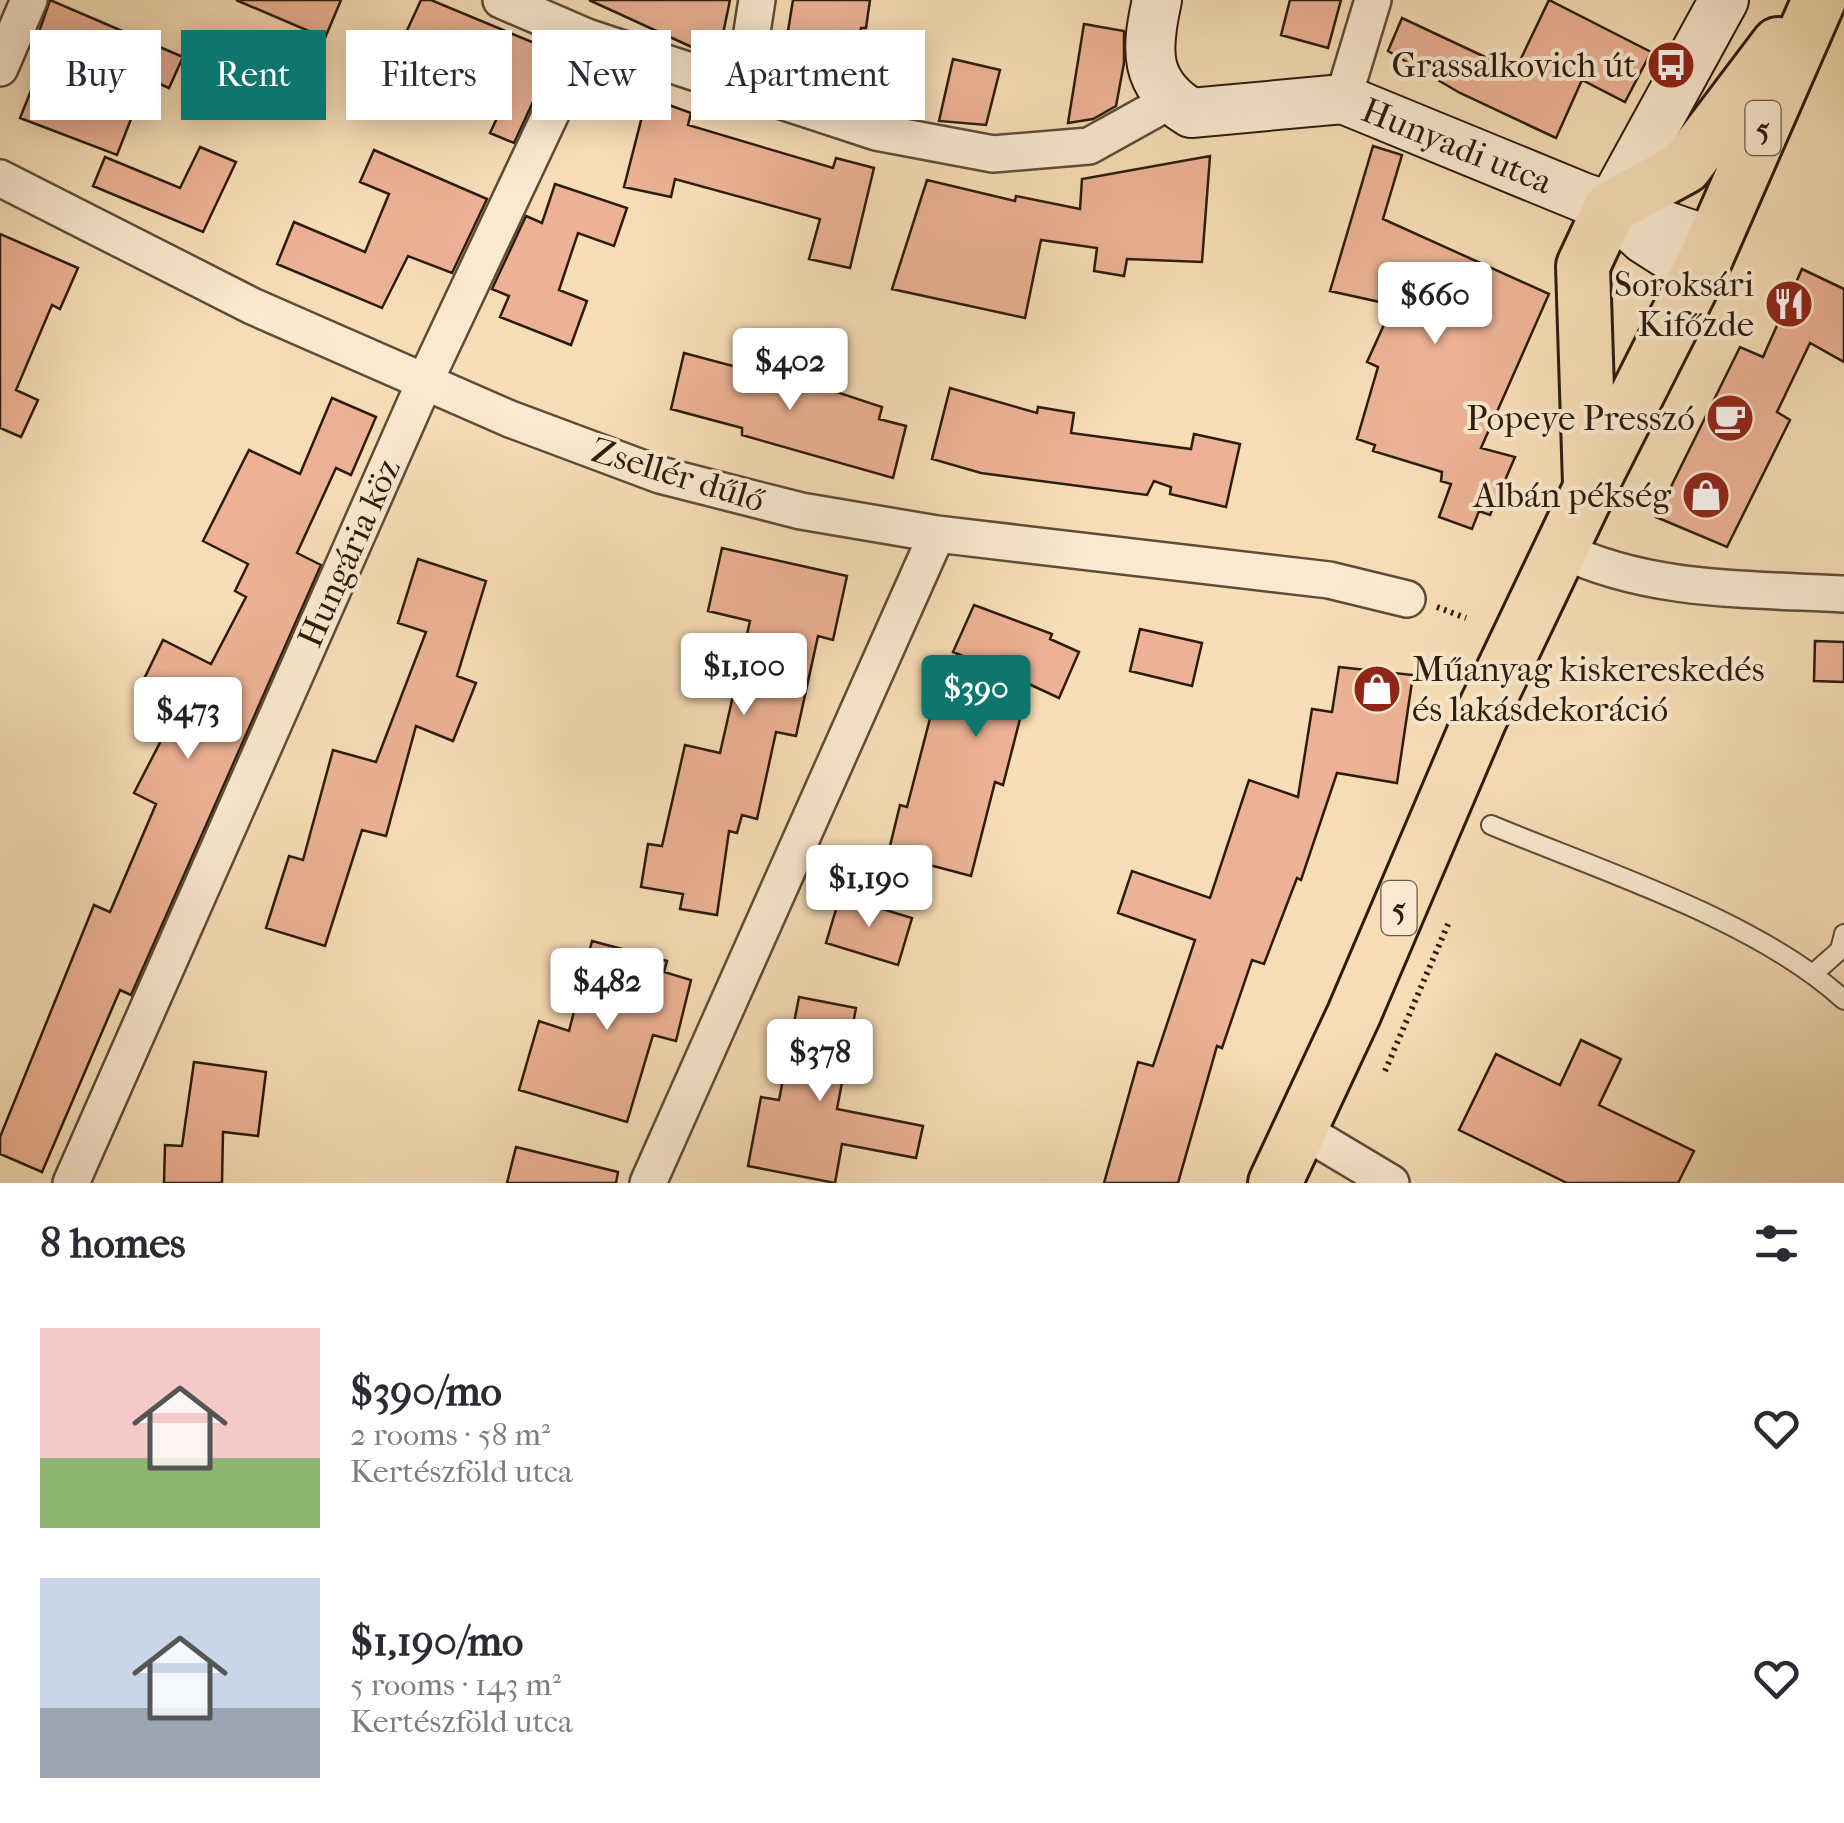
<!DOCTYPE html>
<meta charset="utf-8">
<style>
body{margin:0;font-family:"IM FELL French Canon",serif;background:#f2f2f3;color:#2b2b33;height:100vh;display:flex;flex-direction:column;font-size:38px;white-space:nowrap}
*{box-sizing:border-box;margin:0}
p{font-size:32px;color:#7c7c81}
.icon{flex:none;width:55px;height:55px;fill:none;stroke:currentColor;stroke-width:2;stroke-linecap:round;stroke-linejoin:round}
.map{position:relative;height:1183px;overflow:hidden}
.panel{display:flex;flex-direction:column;background:#fff;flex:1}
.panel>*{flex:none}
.top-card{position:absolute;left:30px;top:30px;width:1000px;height:90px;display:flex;gap:20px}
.price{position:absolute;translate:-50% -85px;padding:0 22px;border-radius:10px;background:#fff;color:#222;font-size:32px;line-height:65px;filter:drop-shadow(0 2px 5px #0008)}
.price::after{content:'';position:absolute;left:50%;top:60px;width:30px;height:22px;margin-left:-15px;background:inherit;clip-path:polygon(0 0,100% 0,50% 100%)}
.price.selected{background:#0f766e;color:#fff}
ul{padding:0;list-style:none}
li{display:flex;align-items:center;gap:30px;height:250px;padding:0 40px}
li span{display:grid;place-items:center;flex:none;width:280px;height:200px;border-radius:0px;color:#555}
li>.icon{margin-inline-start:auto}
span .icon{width:120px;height:120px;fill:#fffc;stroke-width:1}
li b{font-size:42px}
h2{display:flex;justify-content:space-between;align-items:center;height:120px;padding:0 40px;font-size:42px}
.pill{padding:0 35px;border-radius:0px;background:#fff;box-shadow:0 5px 25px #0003;font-size:35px;line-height:90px}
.pill.selected{background:#0f766e;color:#fff}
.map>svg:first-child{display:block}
.building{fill:#edb295;stroke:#2b1c0d;stroke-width:2.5}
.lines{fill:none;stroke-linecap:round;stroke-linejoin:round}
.lane-casing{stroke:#5e4c37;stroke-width:22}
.street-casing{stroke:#5e4c37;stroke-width:40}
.secondary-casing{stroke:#2b1c0d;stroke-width:52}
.primary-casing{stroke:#2b1c0d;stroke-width:58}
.path{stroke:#2b1c0d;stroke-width:6;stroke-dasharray:2.5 5;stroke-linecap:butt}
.lane{stroke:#fae9d0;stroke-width:18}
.street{stroke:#fae9d0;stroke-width:35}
.secondary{stroke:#fae9d0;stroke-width:48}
.primary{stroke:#f7ddb6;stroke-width:52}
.labels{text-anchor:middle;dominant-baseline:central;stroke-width:8;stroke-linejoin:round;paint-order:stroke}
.shield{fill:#fae9d0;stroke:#695a48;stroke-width:2.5}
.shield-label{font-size:32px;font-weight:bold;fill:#2b1c0d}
.poi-label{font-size:35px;fill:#2b1c0d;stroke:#fae9d0;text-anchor:end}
.street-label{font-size:35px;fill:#2b1c0d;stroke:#fae9d0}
</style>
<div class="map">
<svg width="1844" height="1183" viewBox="0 0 1844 1183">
<rect width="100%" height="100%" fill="#f7ddb6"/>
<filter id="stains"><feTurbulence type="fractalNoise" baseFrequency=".002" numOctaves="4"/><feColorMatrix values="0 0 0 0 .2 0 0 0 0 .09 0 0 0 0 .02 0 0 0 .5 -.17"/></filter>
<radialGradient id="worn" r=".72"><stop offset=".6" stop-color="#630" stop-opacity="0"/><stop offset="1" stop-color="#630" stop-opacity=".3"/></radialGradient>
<path class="building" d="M50,0L183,57L169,88L147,78L117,155L20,118L52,38L39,32Z
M236,0H341L325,38Z
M421,0H431L556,52L514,143L490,133L497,118L487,113L497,78L404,37Z
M589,0H730L718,58L707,54Z
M793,0H870L866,28H861L859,40L848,38L847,48L838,47L837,53L802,47L804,34L788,31Z
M1290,0H1341L1328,48L1281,35Z
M1549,0L1651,52L1625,102L1582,80L1556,138L1460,93L1388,51L1402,18L1515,71Z
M1084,24L1124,31V63L1116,106L1093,119L1068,123Z
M953,59L1000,70L986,125L939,121Z
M647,97L691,113L688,125L833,168L836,158L874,168L850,268L809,259L820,219L675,179L671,197L624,187Z
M1373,146L1402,155L1383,219L1549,294L1481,448L1515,457L1490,515L1479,511L1472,529L1439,517L1451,484L1441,481L1442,472L1373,451L1375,445L1357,439L1378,367L1367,362L1393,305L1330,291Z
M200,147L236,162L203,232L93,186L105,157L180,188Z
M374,150L487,199L452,273L408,256L382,308L277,264L294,222L365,252L389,194L360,182Z
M1210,156L1202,262L1127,259L1124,276L1094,271L1097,248L1041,240L1025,318L892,289L927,180L1015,201L1016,196L1080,209L1082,179Z
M555,184L627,208L614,246L578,233L559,290L587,301L571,345L500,317L509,296L492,289L526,216L542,223Z
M0,234L78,268L60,309L52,305L16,390L38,400L21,437L0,428Z
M1802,269L1844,289V362L1810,343L1777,412L1790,420L1727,547L1656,517L1740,347L1763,357Z
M684,353L767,375L770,367L807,375L806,382L882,407L879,419L906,426L893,478L742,435V428L671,409Z
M950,388L1037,413L1038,407L1074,413L1071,433L1191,449L1194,434L1240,444L1226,507L1170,494L1171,487L1154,481L1147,495L981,473L932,459Z
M332,398L376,417L351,475L336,468L297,553L321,565L131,995L120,990L42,1172L0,1154V1137L94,905L110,912L156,804L134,793L184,696L145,677L163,640L211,664L246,597L235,591L248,564L203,541L249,450L300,474Z
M722,548L847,576L833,640L818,636L796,736L776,732L757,819L742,815L737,833L729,831L717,915L680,909L683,894L641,887L648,844L662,846L685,745L720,753L750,621L708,611Z
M418,559L486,581L457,676L476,683L453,741L416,726L386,836L362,830L325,946L266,928L289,856L303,860L333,750L376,762L426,632L398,623Z
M974,605L1052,634L1050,639L1079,652L1059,698L1029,684L1003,785L995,782L971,876L888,854L900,805L907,807L933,707L961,715L982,664L953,652Z
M1140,629L1202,643L1192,686L1130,671Z
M1815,641L1844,642V682L1814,681Z
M1339,667L1413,675L1397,783L1337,773L1301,880L1297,878L1264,964L1252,960L1222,1048L1217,1046L1178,1183H1104L1138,1062L1153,1066L1195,940L1118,913L1132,871L1210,898L1249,780L1298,797L1312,709L1332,712Z
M840,896L912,918L898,965L826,943Z
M592,941L667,961L664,972L691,980L676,1041L653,1035L627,1122L519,1090L539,1021L569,1031Z
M799,997L856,1008L837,1109L923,1126L916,1158L842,1144L835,1183L748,1166L761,1097L779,1100Z
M1581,1040L1621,1059L1599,1105L1694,1151L1678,1183H1567L1459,1130L1496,1054L1560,1085Z
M194,1062L266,1072L258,1136L223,1132L222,1183H164L165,1145L182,1146Z
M516,1147L618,1172L616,1183H507Z"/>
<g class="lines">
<g class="lane-casing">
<path id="lane" d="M1491,825C1601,871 1757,920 1844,1000
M1814,973L1840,950L1844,934"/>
</g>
<g class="street-casing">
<path id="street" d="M501,0L587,37L876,132L993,154L1089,146L1170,101
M0,68L29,0
M743,89L757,0
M1343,99L1373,0
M0,178L252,306L510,419L660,475L801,511L937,534L1329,580L1407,599
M1560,549C1648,592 1748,589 1844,594
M1299,1128L1391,1183
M71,1183L425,381L587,37
M648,1183L937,534"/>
</g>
<g class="secondary-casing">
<path id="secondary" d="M1157,0C1146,50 1143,84 1191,113L1343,99L1582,197L1692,235L1707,256L1680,262L1644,239L1610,208
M1610,208L1724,0"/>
</g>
<g class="primary-casing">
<path id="primary" d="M1590,484L1583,266L1610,208L1685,167L1778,44
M1275,1183L1354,1014L1480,719L1591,486L1707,256L1819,0"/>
</g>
<path class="path" d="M1437,607L1466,618
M1385,1071L1449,922"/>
<use href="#lane" class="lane"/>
<use href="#street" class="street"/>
<use href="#secondary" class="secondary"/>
<use href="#primary" class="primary"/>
</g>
<defs>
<g id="bus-disc" transform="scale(2.5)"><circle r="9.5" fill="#8f2418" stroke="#fae9d0"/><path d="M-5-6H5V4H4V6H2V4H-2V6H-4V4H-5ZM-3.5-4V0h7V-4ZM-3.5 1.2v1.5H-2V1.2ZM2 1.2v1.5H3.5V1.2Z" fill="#fff"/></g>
<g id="restaurant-disc" transform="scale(2.5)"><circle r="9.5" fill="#8f2418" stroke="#fae9d0"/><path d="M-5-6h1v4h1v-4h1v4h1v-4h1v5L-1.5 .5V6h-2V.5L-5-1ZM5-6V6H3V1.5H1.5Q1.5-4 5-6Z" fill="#fff"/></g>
<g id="cafe-disc" transform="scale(2.5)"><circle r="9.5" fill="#8f2418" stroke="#fae9d0"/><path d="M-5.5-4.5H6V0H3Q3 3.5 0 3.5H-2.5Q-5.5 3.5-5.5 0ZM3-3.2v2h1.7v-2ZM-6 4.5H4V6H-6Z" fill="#fff"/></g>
<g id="shop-disc" transform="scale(2.5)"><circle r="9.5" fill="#8f2418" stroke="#fae9d0"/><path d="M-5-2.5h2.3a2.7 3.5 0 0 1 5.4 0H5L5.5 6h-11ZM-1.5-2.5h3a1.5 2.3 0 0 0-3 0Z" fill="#fff"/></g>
</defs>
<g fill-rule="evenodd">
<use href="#bus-disc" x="1671" y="65"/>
<use href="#restaurant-disc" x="1789" y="304"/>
<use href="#cafe-disc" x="1730" y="418"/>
<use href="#shop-disc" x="1706" y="495"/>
<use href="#shop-disc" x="1377" y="689"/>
</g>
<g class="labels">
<g class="shield">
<rect x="1745.5" y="101" width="35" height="54" rx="8"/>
<rect x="1381.5" y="881" width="35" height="54" rx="8"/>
</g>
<g class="shield-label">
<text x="1763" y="128">5</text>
<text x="1399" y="908">5</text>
</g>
<g class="poi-label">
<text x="1636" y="65">Grassalkovich út</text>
<text x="1754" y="284">Soroksári<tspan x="1754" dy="40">Kifőzde</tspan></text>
<text x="1695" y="418">Popeye Presszó</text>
<text x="1671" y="495">Albán pékség</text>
<text x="1412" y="669" text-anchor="start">Műanyag kiskereskedés<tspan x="1412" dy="40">és lakásdekoráció</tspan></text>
</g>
<g class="street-label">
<text transform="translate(1457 146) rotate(22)">Hunyadi utca</text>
<text transform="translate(678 475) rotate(17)">Zsellér dűlő</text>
<text transform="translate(349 553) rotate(-66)">Hungária köz</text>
</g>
</g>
<rect width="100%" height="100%" filter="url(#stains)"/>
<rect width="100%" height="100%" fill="url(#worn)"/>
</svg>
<b class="price" style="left:1435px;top:347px">$660</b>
<b class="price" style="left:790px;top:413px">$402</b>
<b class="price" style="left:744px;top:718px">$1,100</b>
<b class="price selected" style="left:976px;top:740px">$390</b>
<b class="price" style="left:188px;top:762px">$473</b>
<b class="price" style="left:869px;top:930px">$1,190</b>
<b class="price" style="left:607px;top:1033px">$482</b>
<b class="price" style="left:820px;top:1104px">$378</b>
<div class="top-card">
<a class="pill">Buy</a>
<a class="pill selected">Rent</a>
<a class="pill">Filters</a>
<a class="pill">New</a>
<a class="pill">Apartment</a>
</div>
</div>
<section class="panel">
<h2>8 homes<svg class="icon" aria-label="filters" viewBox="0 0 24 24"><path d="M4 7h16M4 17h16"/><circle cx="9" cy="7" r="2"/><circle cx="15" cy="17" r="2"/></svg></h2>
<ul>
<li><span style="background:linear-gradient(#f6c9c9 65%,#8fb573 0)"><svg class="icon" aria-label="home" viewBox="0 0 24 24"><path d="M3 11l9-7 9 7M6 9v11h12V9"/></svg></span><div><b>$390/mo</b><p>2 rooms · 58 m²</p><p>Kertészföld utca</p></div><svg class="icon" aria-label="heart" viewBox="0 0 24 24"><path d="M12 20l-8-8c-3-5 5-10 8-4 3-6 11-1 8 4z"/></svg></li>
<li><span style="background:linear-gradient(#c9d6e8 65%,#9aa5b1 0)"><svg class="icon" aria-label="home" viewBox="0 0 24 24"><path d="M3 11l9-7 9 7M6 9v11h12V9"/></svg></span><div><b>$1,190/mo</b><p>5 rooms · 143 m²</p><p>Kertészföld utca</p></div><svg class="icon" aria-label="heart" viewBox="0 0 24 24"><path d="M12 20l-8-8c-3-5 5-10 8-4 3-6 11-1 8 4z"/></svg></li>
</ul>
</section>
